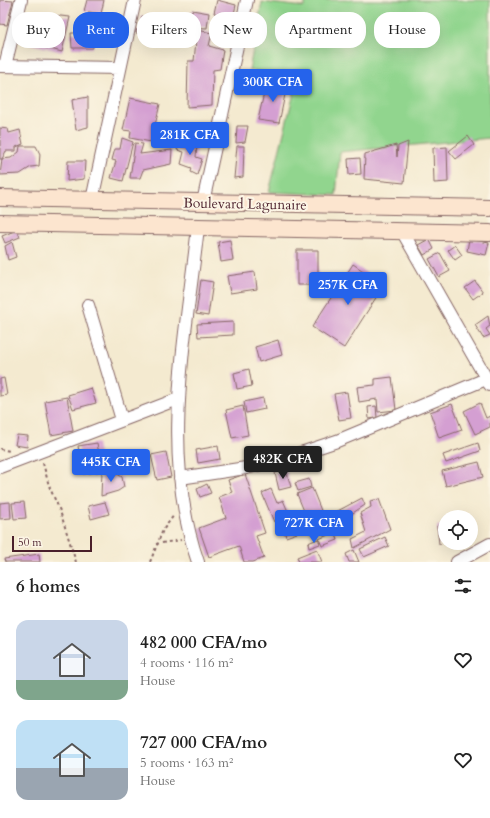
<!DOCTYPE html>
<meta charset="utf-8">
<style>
body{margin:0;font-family:Cardo,serif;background:#f6f6f6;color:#222;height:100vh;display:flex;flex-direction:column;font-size:15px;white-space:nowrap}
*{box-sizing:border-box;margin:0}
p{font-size:13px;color:#767676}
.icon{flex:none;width:22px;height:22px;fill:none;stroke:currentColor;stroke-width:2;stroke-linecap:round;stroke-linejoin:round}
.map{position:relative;height:562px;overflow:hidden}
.side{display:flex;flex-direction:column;background:#fff;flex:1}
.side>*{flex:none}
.top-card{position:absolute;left:12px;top:12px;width:466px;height:36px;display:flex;gap:8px}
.fabs{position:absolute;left:438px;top:510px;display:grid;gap:8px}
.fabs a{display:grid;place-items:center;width:40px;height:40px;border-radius:50%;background:#fff;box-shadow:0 4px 16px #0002;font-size:20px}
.scale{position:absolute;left:12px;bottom:10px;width:80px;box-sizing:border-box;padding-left:4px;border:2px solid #4a1f2b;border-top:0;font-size:11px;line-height:14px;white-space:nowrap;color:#4a1f2b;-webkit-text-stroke:3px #fcf5e5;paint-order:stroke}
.price{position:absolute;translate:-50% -34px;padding:0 9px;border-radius:4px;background:#2563eb;color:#fff;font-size:13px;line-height:26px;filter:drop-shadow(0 1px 2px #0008)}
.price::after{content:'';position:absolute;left:50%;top:24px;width:12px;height:9px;margin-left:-6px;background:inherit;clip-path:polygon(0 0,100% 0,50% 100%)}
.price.on{background:#222;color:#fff}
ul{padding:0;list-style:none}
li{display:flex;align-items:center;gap:12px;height:100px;padding:0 16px}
li span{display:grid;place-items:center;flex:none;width:112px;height:80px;border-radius:12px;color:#555}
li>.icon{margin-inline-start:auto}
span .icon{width:48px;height:48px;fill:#fffc;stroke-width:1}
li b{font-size:17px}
h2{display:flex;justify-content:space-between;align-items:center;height:48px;padding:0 16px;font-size:17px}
.chip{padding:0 14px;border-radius:16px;background:#fff;box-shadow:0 4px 16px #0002;font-size:14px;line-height:36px}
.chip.on{background:#2563eb;color:#fff}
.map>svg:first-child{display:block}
.green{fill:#91d58e;stroke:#6e7a5c}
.building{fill:#d49fd2}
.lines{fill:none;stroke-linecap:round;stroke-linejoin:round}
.minor-casing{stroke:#866665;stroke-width:14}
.secondary-casing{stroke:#866665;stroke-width:18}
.path{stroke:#866665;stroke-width:2;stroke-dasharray:3 3;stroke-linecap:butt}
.minor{stroke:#fff;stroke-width:12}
.secondary{stroke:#fce5cf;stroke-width:16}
.labels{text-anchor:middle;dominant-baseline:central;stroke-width:4;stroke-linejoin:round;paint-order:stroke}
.street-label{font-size:14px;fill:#4a1f2b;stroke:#fcf5e5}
</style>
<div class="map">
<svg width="490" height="562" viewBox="0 0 490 562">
<rect width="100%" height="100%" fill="#fcf5e5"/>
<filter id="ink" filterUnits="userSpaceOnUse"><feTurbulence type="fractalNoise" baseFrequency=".025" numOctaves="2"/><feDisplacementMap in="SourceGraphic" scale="8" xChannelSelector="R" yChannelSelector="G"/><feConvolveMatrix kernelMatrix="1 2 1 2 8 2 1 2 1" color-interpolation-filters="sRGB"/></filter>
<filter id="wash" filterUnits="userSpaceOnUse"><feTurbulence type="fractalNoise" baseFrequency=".012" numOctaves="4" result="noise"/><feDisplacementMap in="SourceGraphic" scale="16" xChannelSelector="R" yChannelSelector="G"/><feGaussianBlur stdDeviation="0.9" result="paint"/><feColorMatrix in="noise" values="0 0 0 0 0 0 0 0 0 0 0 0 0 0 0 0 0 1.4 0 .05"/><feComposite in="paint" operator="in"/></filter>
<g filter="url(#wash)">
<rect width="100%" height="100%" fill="#f4ead0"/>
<path class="green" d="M306,0H490V138L340,152L336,195L269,192L298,77L249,70L262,2L304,7Z"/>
<g id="blocks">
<path class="building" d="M0,0L13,1L7,25L0,24Z
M87,0H104L101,14L84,11Z
M217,0L236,5L233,18L214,13Z
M192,10L209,13L207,28L188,27Z
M51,15L70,17L62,52L31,44L35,26L47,28Z
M142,16L151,19L150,25L141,23Z
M136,30H147L146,34L136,33Z
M197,30L212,33L209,46L223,50L220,69L213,70L212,105L187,107L188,61H194Z
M71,33H92L93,48H72Z
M266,84L287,85L279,123L258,120Z
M88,97V127L76,130L72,100Z
M130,98L160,104L151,142L130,138L131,131L123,130Z
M237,126H248L245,142L236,143Z
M0,128L8,129L9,133L20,130L23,144L16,147V151H6L2,159L11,158L19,152L20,146H36L40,154L39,166L31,167L20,174L0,175L2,159H0Z
M468,136L474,145L456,159L449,151Z
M122,138L133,142L123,181L111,178L116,161L112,160L115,149H120Z
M180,141L197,145L196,157L202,159L197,175L191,172L192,168L181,164L184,152L177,150Z
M408,142L404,183L364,179L365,154L396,145L397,157L398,146Z
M135,143L143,144L140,154L172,150L171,164L143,170L140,178H130Z
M237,146H244L243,177L234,178Z
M447,147L448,182L434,183L433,148Z
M360,158L361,174L349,175L348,159Z
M68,161H85L84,179L67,181Z
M17,230L20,237L5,243L2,236Z
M429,239L434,249L424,255L418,245Z
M469,239L489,243L486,255L467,251Z
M230,240L233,260L221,262L218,242Z
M12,242L16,257L8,260L5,246Z
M455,245L462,255L455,260L448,250Z
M297,250H318V285H297Z
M440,253L450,271L439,277L429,259Z
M353,264L384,285L344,348L312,327Z
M255,272L257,289L230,293L227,276Z
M201,280L213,282L208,316L196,314Z
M475,281L483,292L473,299L465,288Z
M488,316L490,326L486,329L490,335L483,338L475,325Z
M233,322V335L198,337L197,324Z
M278,340L282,355L259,362L255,347Z
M249,369L252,386L237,389L234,373Z
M392,377L396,410L378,412L377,399L359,402L357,387L375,385V379Z
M4,378L7,395L0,396V379Z
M91,388L96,403L73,409L68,395Z
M347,392L351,418L339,420L334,394Z
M67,397L73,431L51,435L45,401Z
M263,398L265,409L246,413L244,402Z
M480,403L486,418L490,416V427L475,434L464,411Z
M452,404L462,430L439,438L430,412Z
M243,406L248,435L232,438L226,410Z
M376,406L377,418L369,419L368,407Z
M17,435L28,436L27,447L15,445Z
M97,443L102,471L83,474L78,446Z
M478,443L480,451L446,463L443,455Z
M218,446L220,459L198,463L196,450Z
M166,452L171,477L157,480L151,455Z
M479,462L483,477L446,486L442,471Z
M286,470L291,487L279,490L275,473Z
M102,471H113L122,477L124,487L118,491L101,496Z
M245,474L265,533L256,536L264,558L253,562H244L239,546L209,557L199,528L226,518L219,497L232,492L228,480Z
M309,479L311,487L298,491L295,483Z
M207,484L211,493L200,497L197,489Z
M312,488L324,518L309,523L297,494Z
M271,489L277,503L283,500L290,516L274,522L262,493Z
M362,498L365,505L336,524L332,514Z
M379,499L390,529L354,548L352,539L366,532L360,513L371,507L370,501Z
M10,502L11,518L0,519V503Z
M24,502L26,518L14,519L12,503Z
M105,502L109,514L91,519L88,506Z
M293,523L297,533L286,537L283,527Z
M445,525V543L439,544L437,526Z
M335,532L338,540L322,546L319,539Z
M385,537L389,546L364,557L360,549Z
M318,539L320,544L309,548L308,543Z
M317,549L322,562H299L297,557Z
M354,550L359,562H349L346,554Z
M39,554L40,562H5L4,559Z"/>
</g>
</g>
<g filter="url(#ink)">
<use href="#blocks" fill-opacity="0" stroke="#866665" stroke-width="1"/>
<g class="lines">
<g class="minor-casing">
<path id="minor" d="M0,66L120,68
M5,66L21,0
M92,200L135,0
M203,202L247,0
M198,227C186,338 160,453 198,562
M402,231L490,385
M88,305L122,420
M0,467L178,399
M180,478L246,468L295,455L337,441L486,379
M457,562L490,544"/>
</g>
<g class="secondary-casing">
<path id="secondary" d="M0,198L490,208
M0,223L490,233"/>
</g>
<path class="path" d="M0,449L10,451
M43,463L49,486L60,511L76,562
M156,544L181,540
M150,562L163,530L174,515"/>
<use href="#minor" class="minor"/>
<use href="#secondary" class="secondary"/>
</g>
</g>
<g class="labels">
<g class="street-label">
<text transform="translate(245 204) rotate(1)">Boulevard Lagunaire</text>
</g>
</g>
</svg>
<div class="fabs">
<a><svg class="icon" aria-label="locate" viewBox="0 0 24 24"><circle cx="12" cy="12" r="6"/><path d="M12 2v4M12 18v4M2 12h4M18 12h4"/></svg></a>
</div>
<div class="scale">50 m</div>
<b class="price" style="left:273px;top:103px">300K CFA</b>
<b class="price" style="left:190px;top:156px">281K CFA</b>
<b class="price" style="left:348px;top:306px">257K CFA</b>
<b class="price on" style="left:283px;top:480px">482K CFA</b>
<b class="price" style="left:111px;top:483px">445K CFA</b>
<b class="price" style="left:314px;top:544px">727K CFA</b>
<div class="top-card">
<a class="chip">Buy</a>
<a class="chip on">Rent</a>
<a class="chip">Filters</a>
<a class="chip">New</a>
<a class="chip">Apartment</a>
<a class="chip">House</a>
</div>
</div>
<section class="side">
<h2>6 homes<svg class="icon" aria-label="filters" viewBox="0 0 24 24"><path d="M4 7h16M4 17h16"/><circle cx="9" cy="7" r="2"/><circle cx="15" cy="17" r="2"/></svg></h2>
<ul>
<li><span style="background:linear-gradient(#c9d6e8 75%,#7fa58c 0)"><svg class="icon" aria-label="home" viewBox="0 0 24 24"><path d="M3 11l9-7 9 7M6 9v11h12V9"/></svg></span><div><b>482 000 CFA/mo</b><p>4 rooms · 116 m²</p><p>House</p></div><svg class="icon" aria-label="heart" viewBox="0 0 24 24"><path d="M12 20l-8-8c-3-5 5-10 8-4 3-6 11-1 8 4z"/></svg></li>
<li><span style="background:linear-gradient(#bfe0f5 60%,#9aa5b1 0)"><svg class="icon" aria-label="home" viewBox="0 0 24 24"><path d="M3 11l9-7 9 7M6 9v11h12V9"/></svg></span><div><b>727 000 CFA/mo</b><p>5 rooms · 163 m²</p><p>House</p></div><svg class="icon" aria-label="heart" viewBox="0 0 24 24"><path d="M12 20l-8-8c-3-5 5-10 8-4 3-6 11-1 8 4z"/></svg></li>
</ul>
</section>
